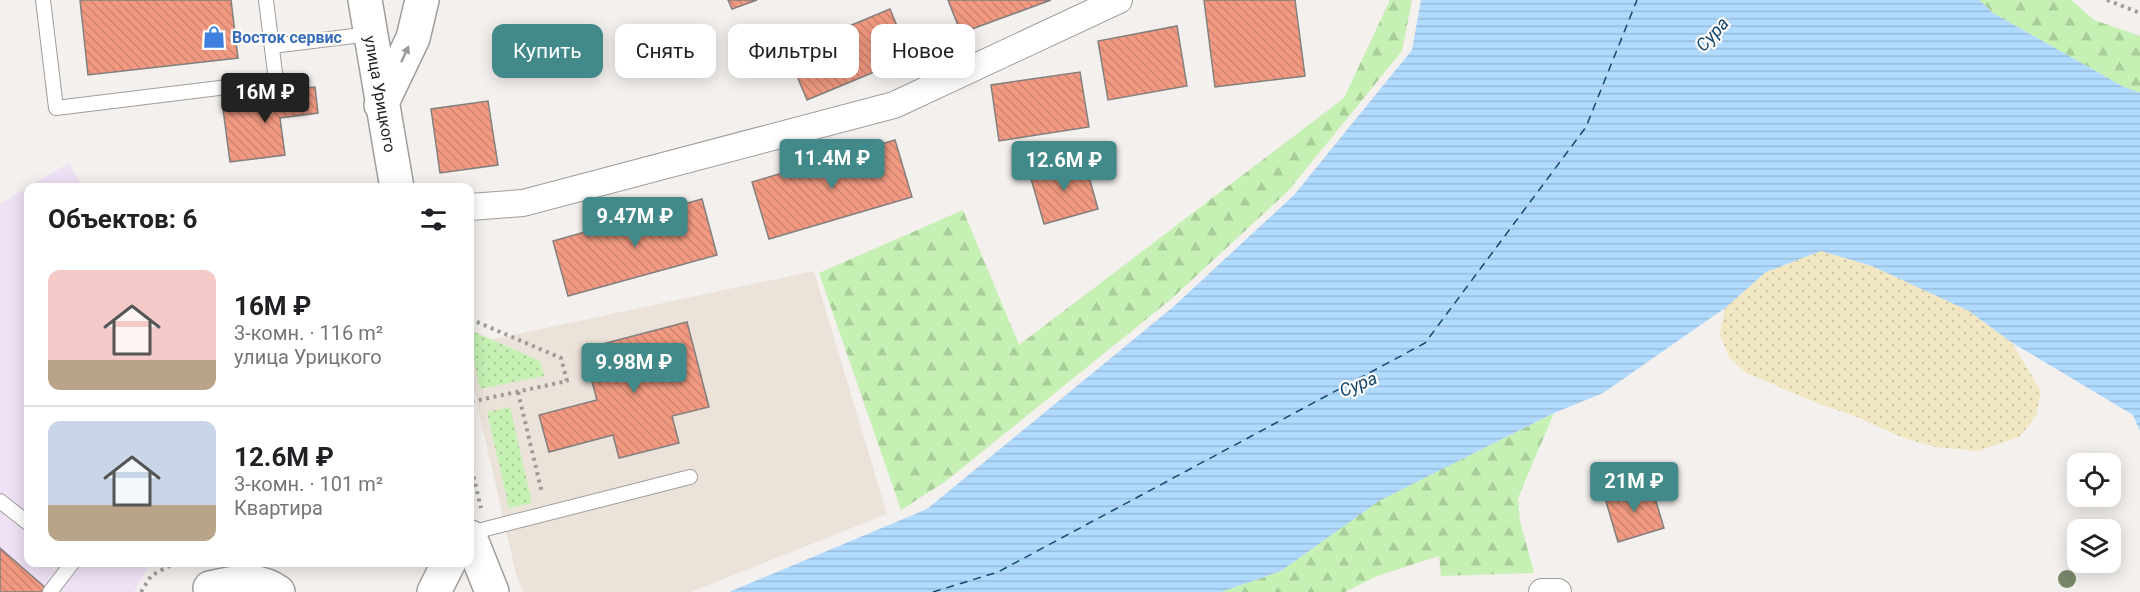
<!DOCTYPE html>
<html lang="ru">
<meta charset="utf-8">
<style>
body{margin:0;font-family:Roboto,sans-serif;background:#f2f2f2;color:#202124;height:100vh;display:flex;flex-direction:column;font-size:22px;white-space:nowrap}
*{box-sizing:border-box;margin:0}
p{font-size:20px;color:#757577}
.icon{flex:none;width:33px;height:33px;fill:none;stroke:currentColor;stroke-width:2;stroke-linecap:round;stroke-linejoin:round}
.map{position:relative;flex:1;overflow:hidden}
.side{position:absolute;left:24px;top:183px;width:450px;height:384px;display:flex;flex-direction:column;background:#fff;border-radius:12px;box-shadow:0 3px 15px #0003}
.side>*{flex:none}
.banner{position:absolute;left:492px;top:24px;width:570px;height:54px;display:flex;gap:12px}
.buttons{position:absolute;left:2067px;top:453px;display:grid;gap:12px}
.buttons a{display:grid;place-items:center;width:54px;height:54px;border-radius:12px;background:#fff;box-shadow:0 3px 15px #0003;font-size:30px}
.price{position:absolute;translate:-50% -51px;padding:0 14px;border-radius:6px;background:#428a8a;color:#fff;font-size:20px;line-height:39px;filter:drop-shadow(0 2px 3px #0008)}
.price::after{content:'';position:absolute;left:50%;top:36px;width:18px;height:14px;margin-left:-9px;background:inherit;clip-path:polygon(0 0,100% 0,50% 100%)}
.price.on{background:#222;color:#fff}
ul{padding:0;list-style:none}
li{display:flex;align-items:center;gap:18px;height:150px;padding:0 24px}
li+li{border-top:2px solid #e0e0e0}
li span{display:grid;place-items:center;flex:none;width:168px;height:120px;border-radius:12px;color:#555}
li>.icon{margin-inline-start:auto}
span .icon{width:72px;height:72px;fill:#fffc;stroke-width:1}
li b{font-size:26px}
h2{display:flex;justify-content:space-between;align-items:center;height:72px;padding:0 24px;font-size:26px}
.pill{padding:0 21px;border-radius:12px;background:#fff;box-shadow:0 3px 15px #0003;font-size:21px;line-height:54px}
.pill.on{background:#428a8a;color:#fff}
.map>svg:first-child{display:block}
.built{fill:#ebe3da}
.education{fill:#efe1f5}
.grass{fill:url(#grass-dots)}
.forest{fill:url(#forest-firs)}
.sand{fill:url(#sand-dots)}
.water{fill:url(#water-rules)}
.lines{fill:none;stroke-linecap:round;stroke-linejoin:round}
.ferry{stroke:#14476e;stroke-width:1.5;stroke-dasharray:8 6;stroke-linecap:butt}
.building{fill:url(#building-back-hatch);stroke:#837f7e;stroke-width:1.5}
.service-casing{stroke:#a09e9b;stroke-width:16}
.minor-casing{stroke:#a09e9b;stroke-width:28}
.tertiary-casing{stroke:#a09e9b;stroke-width:36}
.primary-casing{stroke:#a09e9b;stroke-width:36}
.path{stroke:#9d9b98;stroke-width:4;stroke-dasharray:3 4.5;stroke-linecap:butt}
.service{stroke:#fff;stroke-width:14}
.minor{stroke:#fff;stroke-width:26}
.tertiary{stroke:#fff;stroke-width:33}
.primary{stroke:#fff;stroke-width:33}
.tree{fill:#78886b}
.oneway{fill:#9c9c9b}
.labels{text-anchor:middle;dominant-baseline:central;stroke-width:4.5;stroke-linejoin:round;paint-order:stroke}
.shop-label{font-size:16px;font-weight:bold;fill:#366cbe;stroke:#fffefc;text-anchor:start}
.street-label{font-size:16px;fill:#232321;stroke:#fffefc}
.water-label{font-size:18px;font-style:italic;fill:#14476e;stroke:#fffefc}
</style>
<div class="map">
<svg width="2140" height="592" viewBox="0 0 2140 592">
<defs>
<pattern id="grass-dots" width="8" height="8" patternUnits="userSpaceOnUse" patternTransform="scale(1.5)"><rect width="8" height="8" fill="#c6f0b4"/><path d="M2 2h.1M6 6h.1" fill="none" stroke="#aace9a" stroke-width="1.8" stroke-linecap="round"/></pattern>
<pattern id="forest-firs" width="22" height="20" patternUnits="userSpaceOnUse" patternTransform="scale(1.5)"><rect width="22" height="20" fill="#c6f0b4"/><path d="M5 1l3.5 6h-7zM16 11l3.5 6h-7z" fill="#aace9a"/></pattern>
<pattern id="sand-dots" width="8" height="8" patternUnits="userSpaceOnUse" patternTransform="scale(1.5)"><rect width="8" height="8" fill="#f1e7c2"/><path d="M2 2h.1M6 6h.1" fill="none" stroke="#cec6a6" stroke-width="1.8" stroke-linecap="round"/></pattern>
<pattern id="water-rules" width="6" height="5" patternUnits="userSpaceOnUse" patternTransform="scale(1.5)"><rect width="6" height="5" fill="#b1daff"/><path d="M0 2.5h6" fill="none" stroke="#98bbda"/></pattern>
<pattern id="building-back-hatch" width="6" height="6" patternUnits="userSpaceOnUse" patternTransform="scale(1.5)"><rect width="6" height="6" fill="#f29a81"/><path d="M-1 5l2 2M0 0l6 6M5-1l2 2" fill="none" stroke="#cf846f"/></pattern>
</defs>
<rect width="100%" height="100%" fill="#f3f0ed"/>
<path class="built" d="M814,271L887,514L691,592H523L516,574L470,373V344Z"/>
<path class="education" d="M69,163L83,187L28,188V562L156,563L148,568L134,592H0V204Z"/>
<path class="grass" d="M470,330L540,361L544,376L480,389L470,340Z
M510,407L532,503L509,508L487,412Z"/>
<path class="forest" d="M1390,0H1412L1402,51L1288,191L1170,300L946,481L901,510L819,273L963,210L1019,345L1344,98Z
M1979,0H2071L2094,20L2140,36V93L2124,87L1993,13Z
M1554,413L1518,498L1520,521L1534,573L1441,576L1439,556L1377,576L1345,592H1221L1281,571L1378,501Z"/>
<path class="sand" d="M1821,251L1872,266L1969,311L2011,342L2041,391L2036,416L2019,437L1978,451L1936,447L1904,438L1857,417L1817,403L1746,373L1729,358L1720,334L1725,308L1766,272Z"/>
<path class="water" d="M1421,0H1979L1993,13L2124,87L2140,93V431L2133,415L2011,342L1969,311L1872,266L1821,251L1766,272L1725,308L1603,393L1554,413L1379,501L1281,571L1221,592H729L927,509L1173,307L1294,195L1412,50Z"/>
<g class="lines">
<path class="ferry" d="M933,592L998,572L1425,343L1586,127L1637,0"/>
</g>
<path class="building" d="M80,0H231L238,58L88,75Z
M728,0H757L732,9Z
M948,0H1051L961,33Z
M1204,0H1295L1305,76L1215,87Z
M890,9L910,57L807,100L787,52Z
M1177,26L1187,86L1108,100L1098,41Z
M1080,72L1089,127L999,141L991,85Z
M315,87L318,113L280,118L285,155L230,162L223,109L270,103L269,92Z
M488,101L498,165L440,173L431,109Z
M895,140L912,197L769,239L752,182Z
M1084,159L1098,209L1044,224L1030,175Z
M702,199L717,255L568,296L553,241Z
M687,322L709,407L672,416L679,443L619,458L613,435L549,452L539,415L597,400L583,349Z
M1651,485L1664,528L1618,542L1605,498Z
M0,548L48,590L46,592H0Z"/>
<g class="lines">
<g class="service-casing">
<path id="service" d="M43,0L56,108L276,81L266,0
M272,46L370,34
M0,501L28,523
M470,533L690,477
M50,592L73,562"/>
</g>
<g class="minor-casing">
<path id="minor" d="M470,207L523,203L894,105L1119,0
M1542,592H1558"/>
</g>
<g class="tertiary-casing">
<path id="tertiary" d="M470,537L492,592"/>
</g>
<g class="primary-casing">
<path id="primary" d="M365,0L397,188
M381,105L413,38L422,0
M210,588C233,582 257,577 278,592
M434,592L449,562"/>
</g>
<path class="path" d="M2107,0L2140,13
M470,319L561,358L567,381L470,402
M518,392L542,493
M470,462L481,508
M141,592L151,576L176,562"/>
<use href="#service" class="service"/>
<use href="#minor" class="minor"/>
<use href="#tertiary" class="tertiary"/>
<use href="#primary" class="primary"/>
</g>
<circle class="tree" cx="2067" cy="579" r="9"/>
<defs><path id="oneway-solid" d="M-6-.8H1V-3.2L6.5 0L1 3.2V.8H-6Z" transform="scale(1.5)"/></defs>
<use class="oneway" href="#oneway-solid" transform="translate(405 54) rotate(-65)"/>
<defs>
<g id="shop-bare" transform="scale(1.8)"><path d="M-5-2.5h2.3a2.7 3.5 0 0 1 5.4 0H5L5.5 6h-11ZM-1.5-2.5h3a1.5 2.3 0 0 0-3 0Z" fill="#3f7fe0" stroke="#fffefc" stroke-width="2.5" paint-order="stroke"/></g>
</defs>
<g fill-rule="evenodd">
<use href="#shop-bare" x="214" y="37"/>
</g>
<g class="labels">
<g class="shop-label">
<text x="232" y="37">Восток сервис</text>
</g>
<g class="street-label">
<text transform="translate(380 94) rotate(80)">улица Урицкого</text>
</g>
<g class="water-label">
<text transform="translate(1712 34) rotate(-48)">Сура</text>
<text transform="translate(1358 384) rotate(-22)">Сура</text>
</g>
</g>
</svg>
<div class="buttons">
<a><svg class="icon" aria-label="locate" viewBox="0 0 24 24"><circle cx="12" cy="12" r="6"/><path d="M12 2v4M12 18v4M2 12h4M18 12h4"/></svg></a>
<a><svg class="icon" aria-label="layers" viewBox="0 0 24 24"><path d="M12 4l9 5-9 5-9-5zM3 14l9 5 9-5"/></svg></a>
</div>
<b class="price on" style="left:265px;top:124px">16M ₽</b>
<b class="price" style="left:832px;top:190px">11.4M ₽</b>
<b class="price" style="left:1064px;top:192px">12.6M ₽</b>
<b class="price" style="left:635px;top:248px">9.47M ₽</b>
<b class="price" style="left:634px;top:394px">9.98M ₽</b>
<b class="price" style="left:1634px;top:513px">21M ₽</b>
<div class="banner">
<a class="pill on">Купить</a>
<a class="pill">Снять</a>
<a class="pill">Фильтры</a>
<a class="pill">Новое</a>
</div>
<section class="side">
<h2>Объектов: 6<svg class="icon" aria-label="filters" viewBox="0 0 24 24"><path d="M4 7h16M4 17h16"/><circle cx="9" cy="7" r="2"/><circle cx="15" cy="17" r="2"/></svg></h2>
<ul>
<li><span style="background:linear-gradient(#f6c9c9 75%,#b9a48a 0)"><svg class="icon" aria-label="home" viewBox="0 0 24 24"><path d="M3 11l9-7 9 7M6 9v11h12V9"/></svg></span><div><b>16M ₽</b><p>3-комн. · 116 m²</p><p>улица Урицкого</p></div></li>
<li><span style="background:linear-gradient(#c9d6e8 70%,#b9a48a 0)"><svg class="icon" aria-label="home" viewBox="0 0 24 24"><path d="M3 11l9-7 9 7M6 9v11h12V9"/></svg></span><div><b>12.6M ₽</b><p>3-комн. · 101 m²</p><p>Квартира</p></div></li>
</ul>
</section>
</div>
